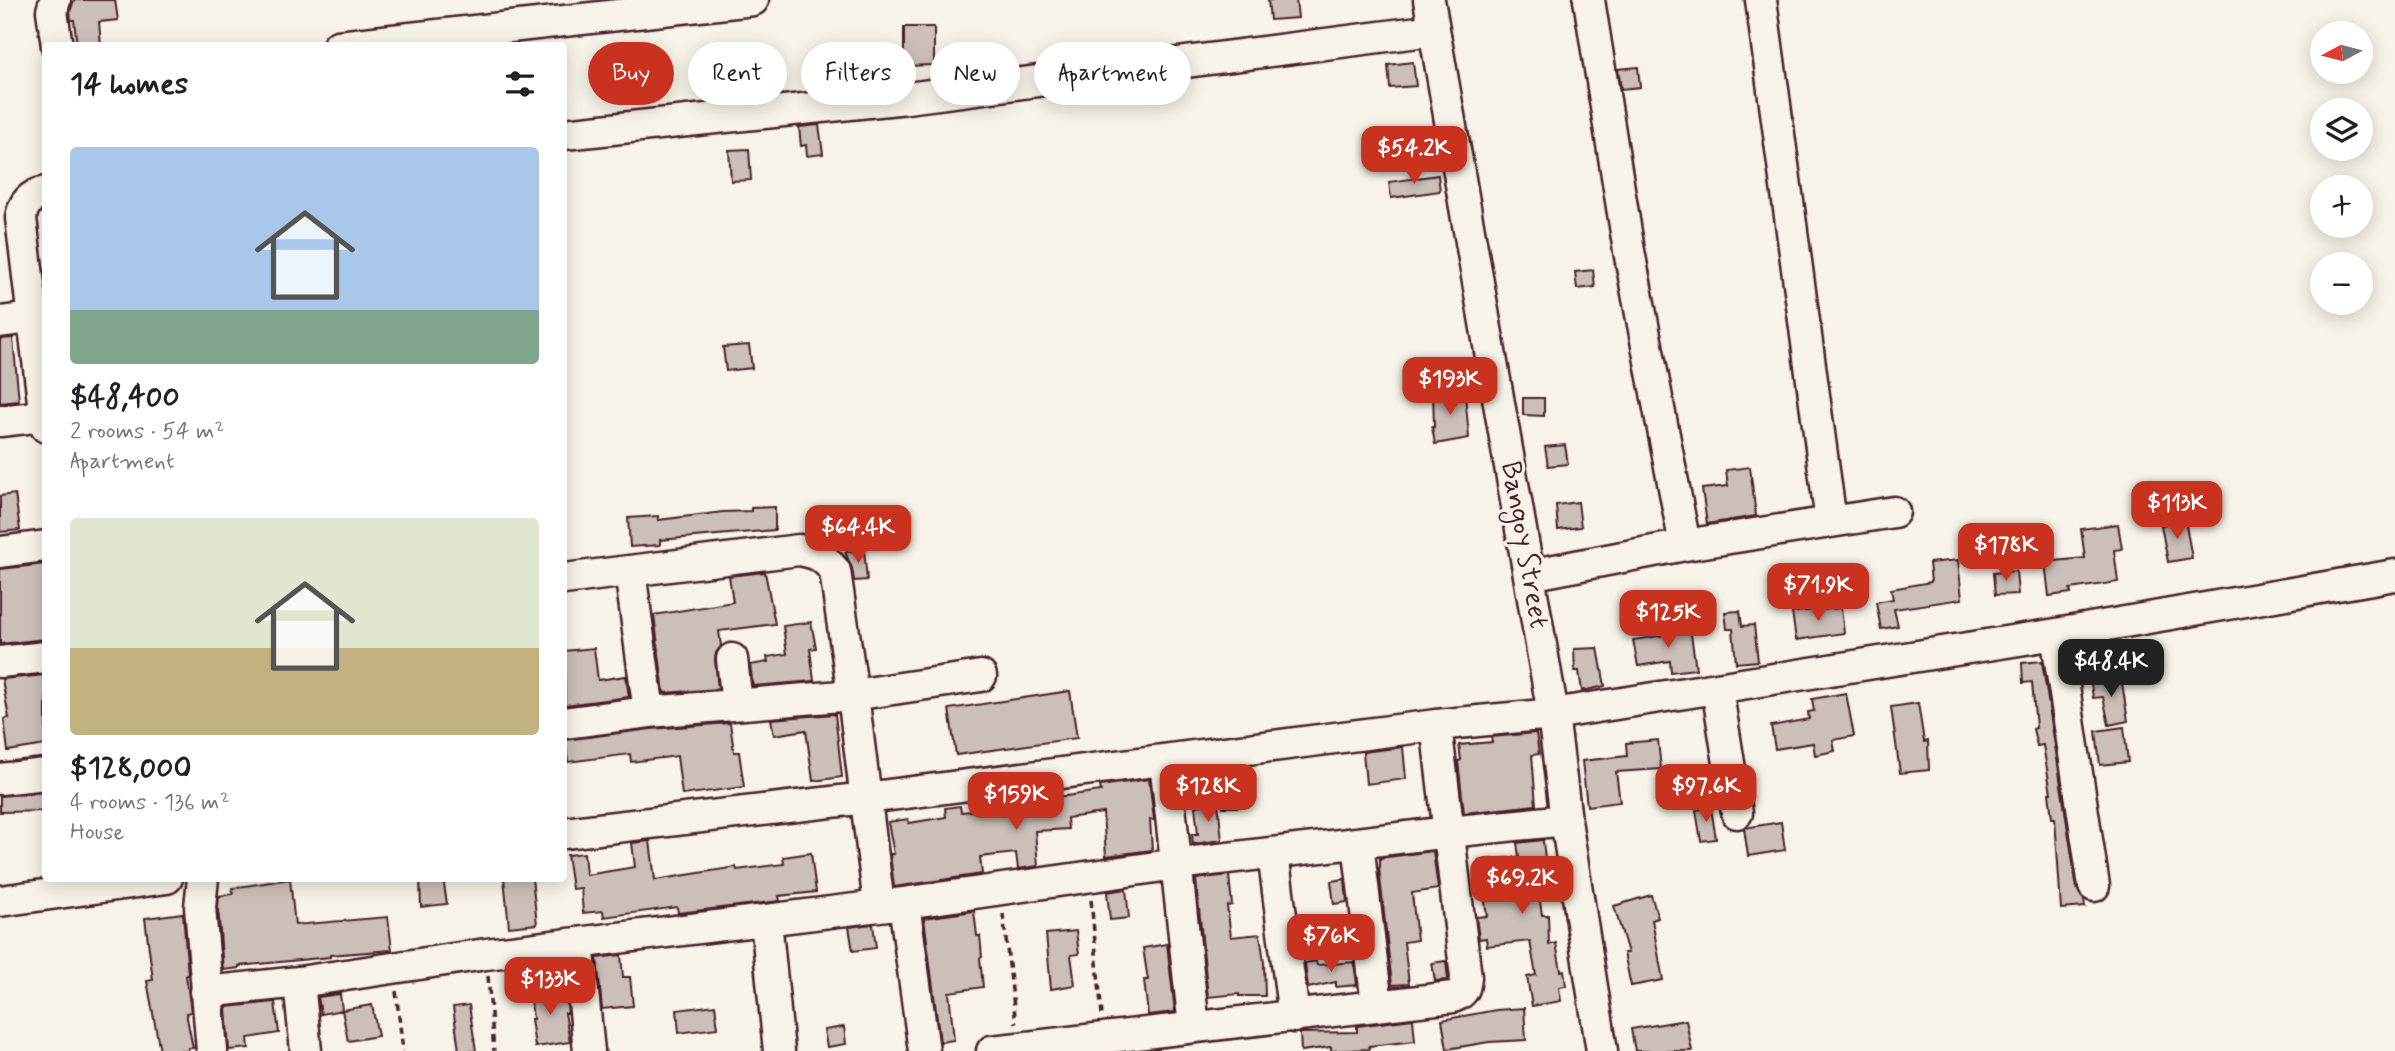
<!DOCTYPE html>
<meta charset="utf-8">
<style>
body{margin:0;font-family:Mynerve,sans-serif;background:#f2f2f2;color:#202124;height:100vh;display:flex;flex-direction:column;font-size:26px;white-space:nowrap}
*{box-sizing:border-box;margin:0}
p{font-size:23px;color:#757577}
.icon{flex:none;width:38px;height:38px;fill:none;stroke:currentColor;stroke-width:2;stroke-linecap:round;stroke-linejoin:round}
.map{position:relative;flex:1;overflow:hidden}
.panel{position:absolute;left:42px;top:42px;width:525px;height:840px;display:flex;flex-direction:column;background:#fff;border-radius:7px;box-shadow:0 4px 18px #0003}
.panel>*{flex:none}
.banner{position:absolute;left:588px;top:42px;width:665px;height:63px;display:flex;gap:14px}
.needle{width:46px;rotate:263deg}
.controls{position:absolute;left:2310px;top:21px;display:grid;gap:14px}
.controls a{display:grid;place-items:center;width:63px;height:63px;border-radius:50%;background:#fff;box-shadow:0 4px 18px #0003;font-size:35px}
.price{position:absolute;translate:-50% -60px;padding:0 16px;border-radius:14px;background:#c8321e;color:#fff;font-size:23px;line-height:46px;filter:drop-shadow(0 2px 4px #0008)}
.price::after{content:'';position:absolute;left:50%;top:42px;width:21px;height:16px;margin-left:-10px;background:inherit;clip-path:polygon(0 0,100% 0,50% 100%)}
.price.active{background:#222;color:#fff}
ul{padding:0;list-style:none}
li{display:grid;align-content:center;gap:14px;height:371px;padding:0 28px}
li span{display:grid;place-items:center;height:217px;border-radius:7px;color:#555}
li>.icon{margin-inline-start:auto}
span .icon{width:126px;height:126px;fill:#fffc;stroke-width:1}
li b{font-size:30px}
h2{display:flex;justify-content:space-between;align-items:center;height:84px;padding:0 28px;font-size:30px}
.tag{padding:0 24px;border-radius:32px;background:#fff;box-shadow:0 4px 18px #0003;font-size:24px;line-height:63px}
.tag.active{background:#c8321e;color:#fff}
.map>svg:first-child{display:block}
.building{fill:#ccbfb9;stroke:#4a1f2b;stroke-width:2}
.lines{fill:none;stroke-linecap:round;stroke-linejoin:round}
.minor-casing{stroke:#4a1f2b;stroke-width:35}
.path{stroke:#4a1f2b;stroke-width:3.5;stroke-dasharray:7 5;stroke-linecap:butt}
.minor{stroke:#f7f3e8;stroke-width:30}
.labels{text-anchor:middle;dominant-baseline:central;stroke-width:6;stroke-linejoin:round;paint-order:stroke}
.street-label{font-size:28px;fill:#4a1f2b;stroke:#f7f3e8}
</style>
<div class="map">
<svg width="2395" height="1051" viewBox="0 0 2395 1051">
<rect width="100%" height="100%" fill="#f7f3e8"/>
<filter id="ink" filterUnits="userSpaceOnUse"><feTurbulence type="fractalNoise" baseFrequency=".0143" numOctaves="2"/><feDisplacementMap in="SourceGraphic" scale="14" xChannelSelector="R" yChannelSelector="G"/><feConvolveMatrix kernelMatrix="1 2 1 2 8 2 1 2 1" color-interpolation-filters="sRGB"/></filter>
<g filter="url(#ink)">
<path class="building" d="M74,0H115L118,20L99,22L101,46H77L74,20H71L70,12Z
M1268,0H1296L1298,18L1270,20Z
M904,27H934V65L904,66Z
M1413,62L1416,86L1390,88L1388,65Z
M1638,67L1640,87L1621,89L1618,69Z
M819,125L823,154L807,156L806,145L801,146L799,127Z
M749,149L751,180L731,181L729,150Z
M1438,175L1440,191L1391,198L1389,182Z
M1593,270L1595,287L1577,289L1575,272Z
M13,338L19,401L0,403V339Z
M749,345L752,368L726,371L723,347Z
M1433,393H1465L1469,438L1435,444L1432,427H1434Z
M1523,398H1544V416L1523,415Z
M1565,445L1568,464L1548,466L1545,447Z
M1750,467L1756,516L1707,524L1702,489L1728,486L1726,470Z
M15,494L20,530L0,532V496Z
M1578,502L1581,527L1558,530L1556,505Z
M775,507V530L660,540V545L630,547L628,518L658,516V520L723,512L751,511V508Z
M2185,520L2192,558L2168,562L2161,525Z
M2118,524L2122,549L2114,550L2118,582L2070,589L2071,593L2049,596L2045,562L2085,558L2081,529Z
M864,550L867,580L854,581L852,568L845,552Z
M1958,560L1962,599L1894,609L1898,626L1881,629L1876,602L1893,599L1891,589L1931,582L1929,563Z
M46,564V639L0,644V569Z
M2016,571L2018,594L1995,595L1993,573Z
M765,572L775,624L719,631L721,646L716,653L715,660L718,689L664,693L654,615L733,602L729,576Z
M1841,608L1844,633L1796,640L1792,612Z
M1740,611L1742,626L1754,625L1758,661L1736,663L1733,629H1727L1725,612Z
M811,622L816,648L810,649L814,681L753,686L750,665L768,662L767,657L787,654L783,626Z
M1690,627L1696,669L1671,672L1670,661L1638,666L1633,640L1666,635V630Z
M594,648L598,680L626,676L629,697L565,705L564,651Z
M1598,648L1605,686L1582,691L1579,671H1575L1574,649Z
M2042,661L2077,889L2084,900L2085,907L2061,909L2055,818H2052L2049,793H2051L2043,745L2037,746L2033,729L2036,728L2032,682L2023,683L2022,663Z
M46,675V745L8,751L4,719L9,718L2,679Z
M2107,675L2109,686L2122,683L2128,721L2109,725L2103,697L2093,698L2090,677Z
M1070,691L1077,738L956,755L949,709Z
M1846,693L1854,736L1833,740L1835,751L1815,755L1813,743L1775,749L1771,726L1809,719L1808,712L1814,711L1812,699Z
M1918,703L1924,742L1928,741L1929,770L1900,773L1891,707Z
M835,714L842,777L813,781L806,730L774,735L771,719Z
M730,723L734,752H739L744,787L682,795L677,756L631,762L630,754L568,762L565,740L651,729Z
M2124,727L2128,762L2100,765L2096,731Z
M1536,733L1539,754L1532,755L1536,805L1464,813L1458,761L1461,760L1459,745L1492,742L1491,737Z
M1658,740L1661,769L1616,772L1620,802L1587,806L1582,761L1627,756L1626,743Z
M1403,747L1406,779L1366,784L1363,752Z
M1224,774L1240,775V807H1223Z
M1149,779L1154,820H1150L1152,850L1106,856L1103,813L1067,818L1068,829L1035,831L1038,866L1018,869L1016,853L980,857L982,874L894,887L890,854H894L888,822L908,819L909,823L946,817L945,808L960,806L961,812L1008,808L1006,798L1037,794V796H1066L1101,791L1100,786Z
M46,792V811L0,812V796Z
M1218,803L1222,840L1193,844L1192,834H1198L1195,806Z
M1711,808L1716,839L1701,841L1696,810Z
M1781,822L1785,850L1748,856L1744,828Z
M1543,840L1547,880L1537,881L1542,915H1548L1549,945L1556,943L1561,971L1564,970L1566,986L1559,987L1561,1001L1532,1006L1527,977L1536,975L1530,941L1487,946L1486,938L1479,939L1476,917L1487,916L1479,860L1519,857L1517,843Z
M650,841L655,880L736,867L737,870L784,864L783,857L811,853L816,892L779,896L780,901L678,913L677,907L604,917L603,911L583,913L581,888L572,889L567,855L584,853L586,875L635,867L632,843Z
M1433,851L1438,889L1412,893L1417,940L1404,942L1409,984L1392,985L1379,868L1380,867V858Z
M1229,875L1232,905L1227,906L1231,937L1260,934L1264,962L1265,996H1239V994L1208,997L1196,879Z
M443,878L447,904L421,907L420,880Z
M504,878H532L537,924L509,927Z
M290,879L295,925L388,917L392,950L330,955V957L239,966V968L223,970L218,907L219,896L233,894L232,888Z
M1345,879L1347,902L1334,904L1331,881Z
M1126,889L1129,918L1110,920L1107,892Z
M1651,895L1658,918L1652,920L1663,980L1631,986L1624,953H1628L1614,906Z
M974,911L977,936H980L982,957L980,958L983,987L949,992L954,1040L940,1042L924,918Z
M183,913L188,975H186L191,1012L186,1013L193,1048H188V1051H160L147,981L153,980L145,918Z
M873,924L876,948L853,951L849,927Z
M1076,931L1079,954L1071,955L1075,985L1051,989L1046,934Z
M1167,944L1175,1012L1148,1015L1144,980H1148L1143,948Z
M621,955L623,977H630L633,1006L602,1009L597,958Z
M1316,961L1317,965L1354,962L1357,985L1336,987V982L1308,988L1305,963Z
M1446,961L1448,980L1435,981L1432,963Z
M532,966V983L516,984L515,968Z
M565,988L568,1013H565L570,1042L535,1047L531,1019H533L530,991Z
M340,994L342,1010L321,1014L318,997Z
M275,1002L279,1033L248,1038L249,1048L229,1050L226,1007Z
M372,1005L378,1036L348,1041L342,1010Z
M469,1005L476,1051H459L453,1007Z
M715,1005L718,1028L679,1033L677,1010Z
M1524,1008L1526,1040L1489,1042L1447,1049L1442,1020L1496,1010Z
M1413,1019L1415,1041L1369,1046V1049L1331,1051V1047L1301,1051L1300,1033L1357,1032V1026Z
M1686,1020L1692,1051H1635L1631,1029Z
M844,1027L846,1044L827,1047L824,1030Z"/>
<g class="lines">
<g class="minor-casing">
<path id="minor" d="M55,0L52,11L57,46
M1429,0L1553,714L1566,820L1602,1051
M1589,0L1629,251L1685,545
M1761,0L1831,522
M338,46L753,0
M564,134L907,98L1434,30
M46,192C31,195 23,203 21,218L46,427
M0,322L46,316
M0,421L44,416
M0,552L46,546
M630,571L649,712
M1529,575L1685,545L1894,512
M564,579L799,550C817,553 824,557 835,571L853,695L879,905
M2056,634L2094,886
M732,659L737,704
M0,662L46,657
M1717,688L1737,813
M564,723L649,712L853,695L981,676
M1165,761L1194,1027
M0,779L46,774
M564,833L866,798L1436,725L1553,714L2056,634L2395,575
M1358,843L1377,1005
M1273,853L1294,1017
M203,878L200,907L212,1051
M0,901L167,878
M904,903L924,1051
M766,920L779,1051
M578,943L589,1051
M299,982L306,1051
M206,992L299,982L486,954L904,903L1177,864L1449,832L1566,820
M992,1051L1453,997C1464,993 1465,989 1466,977L1436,725"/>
</g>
<path class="path" d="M1091,900L1102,1015
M1003,914L1016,1024
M488,976L494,1051
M396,991L403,1051"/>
<use href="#minor" class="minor"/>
</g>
</g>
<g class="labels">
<g class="street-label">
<text transform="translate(1524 545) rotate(80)">Bangoy Street</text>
</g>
</g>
</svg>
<div class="controls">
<a><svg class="needle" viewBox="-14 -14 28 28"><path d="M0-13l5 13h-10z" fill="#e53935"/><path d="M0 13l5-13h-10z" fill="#757577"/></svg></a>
<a><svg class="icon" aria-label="layers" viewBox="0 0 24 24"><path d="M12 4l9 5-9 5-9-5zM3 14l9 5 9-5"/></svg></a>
<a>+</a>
<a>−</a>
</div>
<b class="price" style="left:1414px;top:186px">$54.2K</b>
<b class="price" style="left:1450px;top:417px">$193K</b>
<b class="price" style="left:2177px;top:541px">$113K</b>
<b class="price" style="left:858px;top:565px">$64.4K</b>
<b class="price" style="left:2006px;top:583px">$178K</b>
<b class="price" style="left:1818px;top:623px">$71.9K</b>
<b class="price" style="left:1668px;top:650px">$125K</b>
<b class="price active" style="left:2111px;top:699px">$48.4K</b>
<b class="price" style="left:1208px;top:824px">$128K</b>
<b class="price" style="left:1706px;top:824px">$97.6K</b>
<b class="price" style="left:1016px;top:832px">$159K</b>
<b class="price" style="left:1522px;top:916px">$69.2K</b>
<b class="price" style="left:1331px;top:974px">$76K</b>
<b class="price" style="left:550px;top:1017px">$133K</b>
<div class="banner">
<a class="tag active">Buy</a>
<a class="tag">Rent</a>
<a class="tag">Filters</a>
<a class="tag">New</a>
<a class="tag">Apartment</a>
</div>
<section class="panel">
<h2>14 homes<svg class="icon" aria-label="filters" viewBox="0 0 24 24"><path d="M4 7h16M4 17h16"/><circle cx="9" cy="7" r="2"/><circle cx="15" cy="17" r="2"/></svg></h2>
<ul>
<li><span style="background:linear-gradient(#a9c7e8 75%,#7fa58c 0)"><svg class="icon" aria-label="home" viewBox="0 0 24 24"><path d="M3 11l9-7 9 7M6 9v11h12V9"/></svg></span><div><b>$48,400</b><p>2 rooms · 54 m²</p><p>Apartment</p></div></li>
<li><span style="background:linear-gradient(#dfe7d0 60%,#c2b280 0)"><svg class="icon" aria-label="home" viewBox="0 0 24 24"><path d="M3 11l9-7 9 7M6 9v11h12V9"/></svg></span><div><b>$128,000</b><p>4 rooms · 136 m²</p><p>House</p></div></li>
</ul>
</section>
</div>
